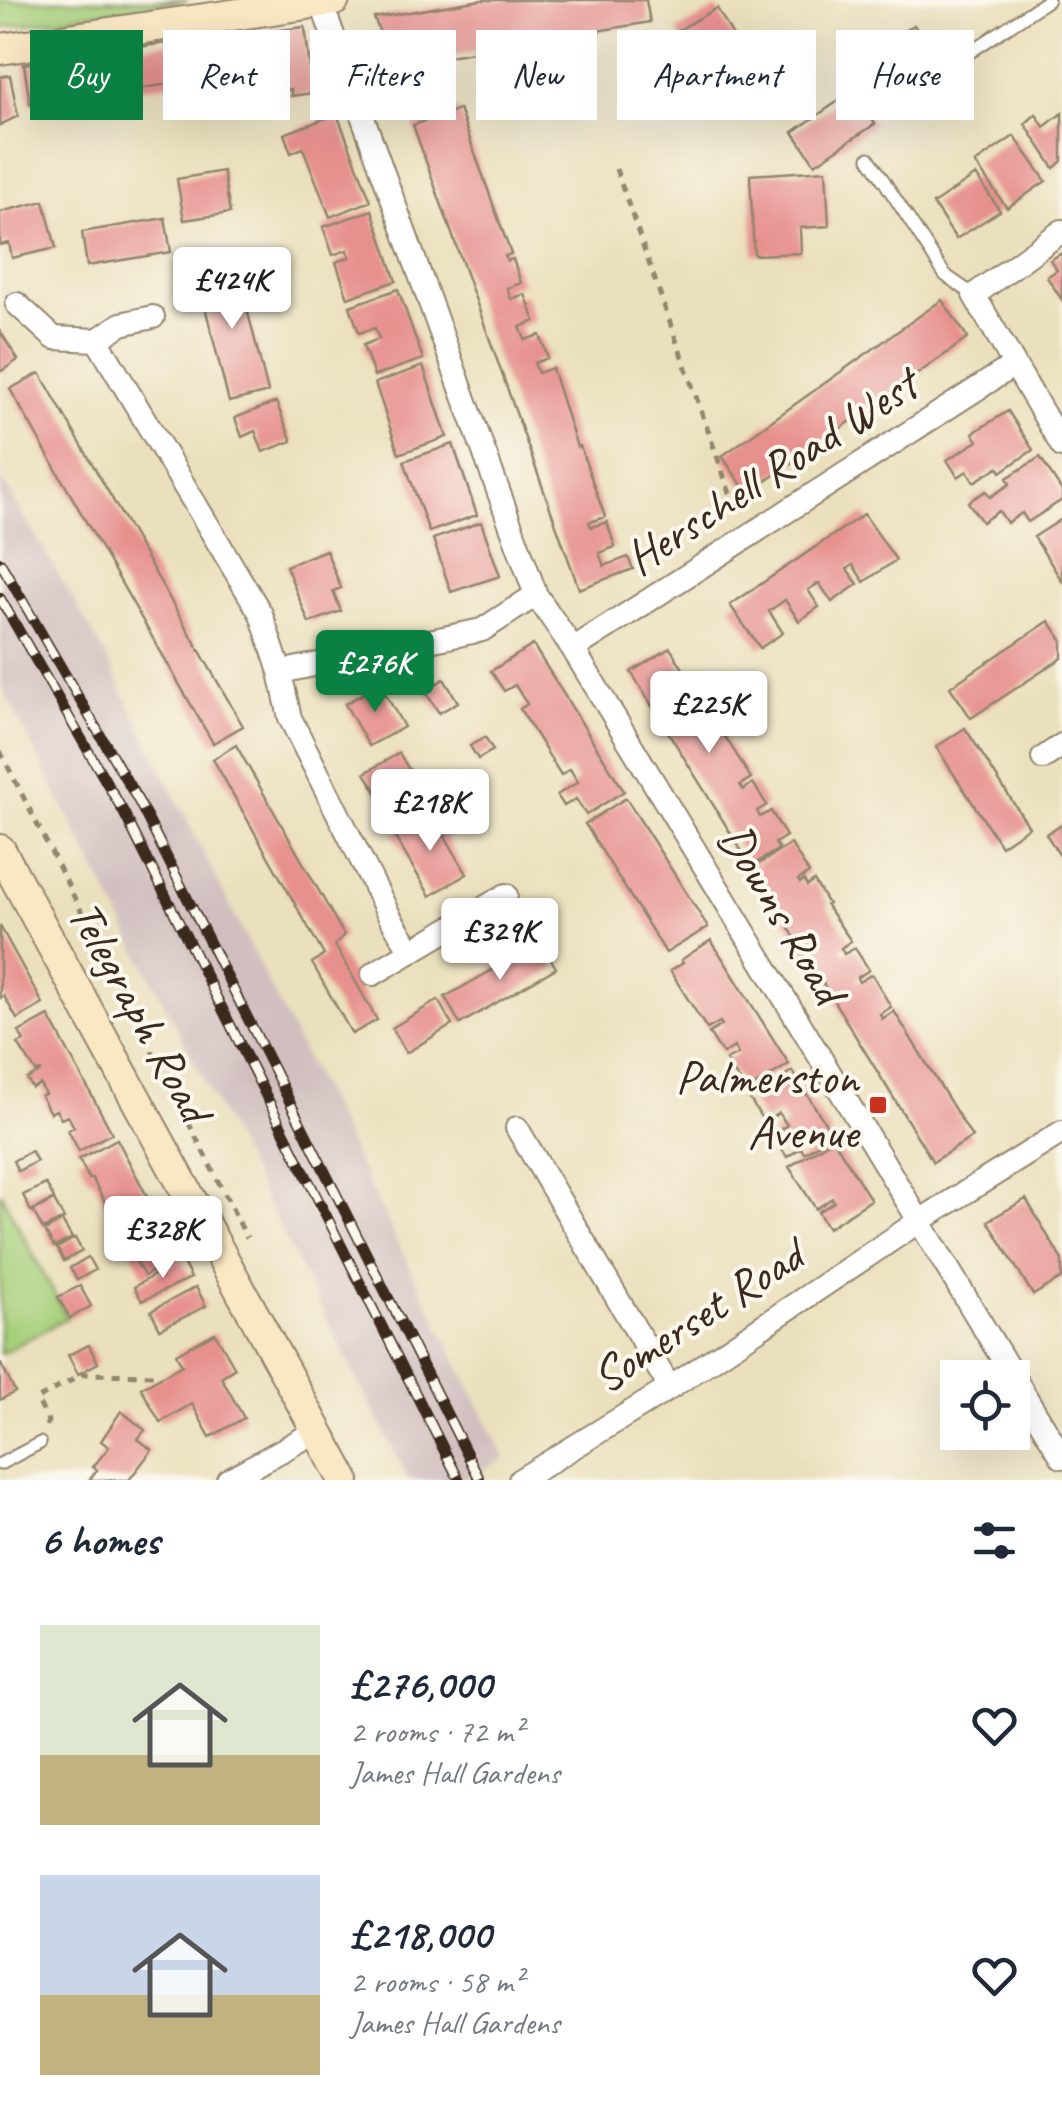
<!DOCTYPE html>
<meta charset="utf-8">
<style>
body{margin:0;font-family:Caveat,sans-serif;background:#f6f6f7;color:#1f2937;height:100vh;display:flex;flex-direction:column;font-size:38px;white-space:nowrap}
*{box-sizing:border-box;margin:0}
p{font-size:32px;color:#747a83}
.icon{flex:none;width:55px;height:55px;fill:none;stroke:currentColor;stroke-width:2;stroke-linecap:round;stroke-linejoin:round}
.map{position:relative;height:1480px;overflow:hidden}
.side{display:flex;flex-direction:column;background:#fff;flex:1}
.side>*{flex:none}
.hud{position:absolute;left:30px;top:30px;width:1002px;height:90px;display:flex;gap:20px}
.buttons{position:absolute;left:940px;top:1360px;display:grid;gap:20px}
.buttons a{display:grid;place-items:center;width:90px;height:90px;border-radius:0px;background:#fff;box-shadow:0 10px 40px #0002;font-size:50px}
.price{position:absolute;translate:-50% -85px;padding:0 22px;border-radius:10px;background:#fff;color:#222;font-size:32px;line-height:65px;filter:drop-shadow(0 2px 5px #0008)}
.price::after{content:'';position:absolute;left:50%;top:60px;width:30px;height:22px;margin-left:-15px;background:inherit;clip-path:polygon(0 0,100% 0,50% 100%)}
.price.current{background:#0b8043;color:#fff}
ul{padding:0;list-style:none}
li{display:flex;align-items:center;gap:30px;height:250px;padding:0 40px}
li span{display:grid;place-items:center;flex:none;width:280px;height:200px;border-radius:0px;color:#555}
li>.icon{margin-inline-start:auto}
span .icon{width:120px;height:120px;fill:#fffc;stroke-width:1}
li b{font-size:42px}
h2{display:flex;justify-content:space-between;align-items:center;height:120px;padding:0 40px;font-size:42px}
.tag{padding:0 35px;border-radius:0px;background:#fff;box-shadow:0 10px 40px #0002;font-size:35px;line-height:90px}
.tag.current{background:#0b8043;color:#fff}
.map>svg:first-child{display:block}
.industrial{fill:#d1bfbf}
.green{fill:#a7d07b;stroke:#717d4c;stroke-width:2.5}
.building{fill:#e7918f}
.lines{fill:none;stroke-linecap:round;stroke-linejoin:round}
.lane-casing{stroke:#93856e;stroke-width:15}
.street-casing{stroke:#93856e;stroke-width:26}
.secondary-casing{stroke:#93856e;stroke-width:34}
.path{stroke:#93856e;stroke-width:5;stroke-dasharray:8 8;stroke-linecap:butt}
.lane{stroke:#fff;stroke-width:11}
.street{stroke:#fff;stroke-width:22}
.secondary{stroke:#fae7c3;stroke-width:30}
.rail-casing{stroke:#3b2a1e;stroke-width:11}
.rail{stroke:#fbf7ec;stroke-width:8;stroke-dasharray:22;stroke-linecap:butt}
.poi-dot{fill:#c8321e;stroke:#fbf7ec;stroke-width:4}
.labels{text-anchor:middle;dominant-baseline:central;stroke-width:8;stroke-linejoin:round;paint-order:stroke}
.street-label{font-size:48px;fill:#3b2a1e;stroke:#fbf7ec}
.poi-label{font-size:48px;fill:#3b2a1e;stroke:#fbf7ec;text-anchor:end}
</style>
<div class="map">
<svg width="1062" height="1480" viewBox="0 0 1062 1480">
<rect width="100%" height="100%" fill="#fbf7ec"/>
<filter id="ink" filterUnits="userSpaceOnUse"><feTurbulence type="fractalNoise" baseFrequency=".01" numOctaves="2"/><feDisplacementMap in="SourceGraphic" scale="20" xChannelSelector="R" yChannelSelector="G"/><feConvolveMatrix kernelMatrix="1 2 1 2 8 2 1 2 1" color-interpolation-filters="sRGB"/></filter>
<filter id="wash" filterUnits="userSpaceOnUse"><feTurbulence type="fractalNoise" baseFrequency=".0048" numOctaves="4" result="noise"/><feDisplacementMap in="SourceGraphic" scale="40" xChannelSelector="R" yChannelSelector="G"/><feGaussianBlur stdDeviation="2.25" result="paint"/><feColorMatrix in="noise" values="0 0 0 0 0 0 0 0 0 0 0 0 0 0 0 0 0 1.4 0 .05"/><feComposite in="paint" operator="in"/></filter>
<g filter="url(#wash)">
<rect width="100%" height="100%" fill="#ebe0bd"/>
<path class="industrial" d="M0,476L100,645L505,1458L463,1480H409L0,683Z"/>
<path class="green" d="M0,0H188L0,28Z
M0,1192L67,1318L0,1354Z"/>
<g id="blocks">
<path class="building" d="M481,0H646L650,22L402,64L403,69L391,71L389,60L380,61L378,46L385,45L374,18Z
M717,8L739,47L698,70L677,31Z
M914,25L949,83L907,109L872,51Z
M305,27L313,93L291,96V89L256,95L252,65L243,66L239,35Z
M227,34L233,75L30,104L24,64Z
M10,75L18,116L0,125V77Z
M853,91L875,124L815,164L793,132Z
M459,109L511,254L505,256L507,261L513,259L521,283L507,288L511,299L525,294L535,321L520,327L525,340L540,335L548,358L534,363L538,373L552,368L577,447L580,446L605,517L589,522L591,527L607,522L615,547L599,553L604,566L628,557L633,569L579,589L413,125Z
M1062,113V161L1054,168L1025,124L1036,114L1044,127Z
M337,114L371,201L330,217L303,148L291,153L284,134Z
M1014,136L1046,181L1007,208L975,163Z
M826,170L829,226L800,228L801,253L754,255L750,175Z
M223,171L230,213L184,220L177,179Z
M976,175L1000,211L956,239L933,204Z
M44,201L56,248L12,258L9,243L0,245V212Z
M372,210L396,281L348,298L336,262L350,257L347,250L333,255L323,227Z
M165,218L171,252L87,266L82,232Z
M1062,253V300L1047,277L1057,270L1050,260Z
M235,261L268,392L229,402L196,271Z
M398,289L423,359L374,376L363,345L379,339L375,328L359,333L350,306Z
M942,300L968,338L748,494L722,456Z
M0,331L18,360L0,372Z
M423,366L447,437L399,454L375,383Z
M40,373L243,726L213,743L10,389Z
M276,402L292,441L263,452L255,431L242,437L235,418Z
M1008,411L1033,450L1001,472L998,467L974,482L967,471L958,477L947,460L978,441L973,433Z
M453,444L477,515L429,532L404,461Z
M1040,457L1062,491V500L1028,522L1022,513L1007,523L999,511L982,522L968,502L986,491L990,497L1010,484L1007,478Z
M864,514L896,560L864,582L853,565L847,569L858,584L832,602L819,583L808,590L819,607L799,621L785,600L769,611L783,633L760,648L730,605Z
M1062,519V581L1034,537Z
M481,522L500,576L451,592L433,539Z
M326,550L341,588L333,591L341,611L309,623L286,566Z
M1049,621L1062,640V658L971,718L950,687Z
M533,645L624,791L586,815L576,799L564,806L557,795L578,782L570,769L561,775L520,709L527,704L515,685L504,691L491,671Z
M670,648L751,778L740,785L743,790L753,783L767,805L757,811L760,817L771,811L786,836L775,843L779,849L751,866L631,672Z
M444,679L458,702L439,713L425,691Z
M380,684L404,727L369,746L345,704Z
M965,728L1029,827L1001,846L936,747Z
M485,737L493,750L478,759L470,746Z
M236,745L344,935L335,945L377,1020L352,1034L312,963L324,955L213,759Z
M399,753L425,796L391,816L365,773Z
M626,798L708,927L666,953L585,824Z
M431,812L467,874L430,896L393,834Z
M1062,824V859L1046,834Z
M791,844L809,873L798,880L800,883L804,880L807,886L814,881L828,904L826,905L851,941L841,948L844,954L855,948L869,970L857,978L859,982L872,974L891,1007L880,1014L882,1019L894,1011L972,1137L933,1162L752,868Z
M0,926L43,1004L17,1019L4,996L0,998Z
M711,940L789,1064L746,1091L726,1060L738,1054L734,1047L723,1054L709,1033L722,1025L720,1022L707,1029L670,971L683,963L681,960Z
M541,942L556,968L460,1024L445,997Z
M438,1000L452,1025L406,1053L392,1028Z
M49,1016L112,1133L79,1151L68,1130L74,1127L68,1116L61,1119L56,1110L50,1113L41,1096L45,1094L40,1084L32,1088L27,1079L42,1071L36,1072L18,1044L24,1041L19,1032Z
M792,1071L833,1135L804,1153L801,1148L787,1157L772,1135L787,1125L779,1113L764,1122L749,1098Z
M117,1139L179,1257L144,1276L92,1178L89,1179L79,1159Z
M833,1139L871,1200L828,1228L818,1212L834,1202L832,1198L816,1209L789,1167Z
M31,1151L37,1161L18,1171L13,1161Z
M46,1184L54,1199L31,1211L23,1195Z
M1026,1199L1062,1260V1278L1033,1295L988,1221Z
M54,1200L64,1219L43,1229L33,1211Z
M62,1221L72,1238L54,1247L45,1231Z
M75,1238L82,1251L64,1261L57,1248Z
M88,1257L95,1270L77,1280L70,1268Z
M181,1259L191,1278L142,1301L134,1287Z
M80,1286L91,1306L70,1318L58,1297Z
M196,1287L206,1306L160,1329L151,1311Z
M215,1333L235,1368L221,1377L244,1418L210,1437L192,1404L160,1422L141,1388L182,1365L176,1354Z
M89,1345L98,1363L78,1374L68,1355Z
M0,1362L15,1392L0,1400Z
M121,1411L145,1430L138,1439L152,1450L129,1480H89L97,1470L93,1467L109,1447L101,1441Z"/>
</g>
</g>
<g filter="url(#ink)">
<use href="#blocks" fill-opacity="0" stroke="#93856e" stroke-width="2.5"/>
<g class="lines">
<g class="lane-casing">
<path id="lane" d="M942,71L1048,0
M869,158L945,275L974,295
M0,1464L40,1443"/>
</g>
<g class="street-casing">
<path id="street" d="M321,2L536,595L573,649L1062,1457
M1062,231L974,295L1062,446
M17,304L54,338L97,340L121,324L153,317
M97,340L261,614L280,672L290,718L390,917L411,951
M573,649L1014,365
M280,672L482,630L536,595
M1043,758L1062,745
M373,974L506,895
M517,1128L670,1388
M228,1480L317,1431
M520,1480L670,1388L918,1222L1062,1132"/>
</g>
<g class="secondary-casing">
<path id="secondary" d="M0,49L334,0
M0,850L344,1480"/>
</g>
<path class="path" d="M616,169L738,516
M0,751L247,1238
M46,1426L48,1421L37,1399L83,1374L157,1375"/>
<use href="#lane" class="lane"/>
<use href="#street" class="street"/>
<use href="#secondary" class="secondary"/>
<g class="rail-casing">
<path id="rail" d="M0,562L139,802L480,1480
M0,598L123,811L459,1480"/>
</g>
<use href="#rail" class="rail"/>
</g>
</g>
<rect class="poi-dot" x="868" y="1095" width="20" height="20" rx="5"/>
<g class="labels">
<g class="street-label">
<text transform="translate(771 471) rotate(-33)">Herschell Road West</text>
<text transform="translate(782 913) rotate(59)">Downs Road</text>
<text transform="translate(140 1011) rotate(61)">Telegraph Road</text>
<text transform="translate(697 1316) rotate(-33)">Somerset Road</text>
</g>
<g class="poi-label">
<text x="858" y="1077">Palmerston<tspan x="858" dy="55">Avenue</tspan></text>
</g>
</g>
</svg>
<div class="buttons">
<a><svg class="icon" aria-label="locate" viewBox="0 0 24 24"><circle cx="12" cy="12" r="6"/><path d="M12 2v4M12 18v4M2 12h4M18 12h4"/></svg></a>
</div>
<b class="price" style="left:232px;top:332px">£424K</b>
<b class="price current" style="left:375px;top:715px">£276K</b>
<b class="price" style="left:709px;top:756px">£225K</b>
<b class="price" style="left:430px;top:854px">£218K</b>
<b class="price" style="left:500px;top:983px">£329K</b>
<b class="price" style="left:163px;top:1281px">£328K</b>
<div class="hud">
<a class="tag current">Buy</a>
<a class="tag">Rent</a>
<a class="tag">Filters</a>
<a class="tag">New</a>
<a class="tag">Apartment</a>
<a class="tag">House</a>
</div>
</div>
<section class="side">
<h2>6 homes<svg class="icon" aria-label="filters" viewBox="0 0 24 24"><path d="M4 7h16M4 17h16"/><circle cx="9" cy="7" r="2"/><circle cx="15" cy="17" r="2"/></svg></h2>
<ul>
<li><span style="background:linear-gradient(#dfe7d0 65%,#c2b280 0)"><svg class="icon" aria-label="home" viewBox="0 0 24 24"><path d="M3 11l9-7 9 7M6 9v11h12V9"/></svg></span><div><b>£276,000</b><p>2 rooms · 72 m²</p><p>James Hall Gardens</p></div><svg class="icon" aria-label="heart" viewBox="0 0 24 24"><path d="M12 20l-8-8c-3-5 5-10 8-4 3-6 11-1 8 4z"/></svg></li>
<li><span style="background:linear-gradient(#c9d6e8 60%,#c2b280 0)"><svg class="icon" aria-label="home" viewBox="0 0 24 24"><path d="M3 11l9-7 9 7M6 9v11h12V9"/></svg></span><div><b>£218,000</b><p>2 rooms · 58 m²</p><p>James Hall Gardens</p></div><svg class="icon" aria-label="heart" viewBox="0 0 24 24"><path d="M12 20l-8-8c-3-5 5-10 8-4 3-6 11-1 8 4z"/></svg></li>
</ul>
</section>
